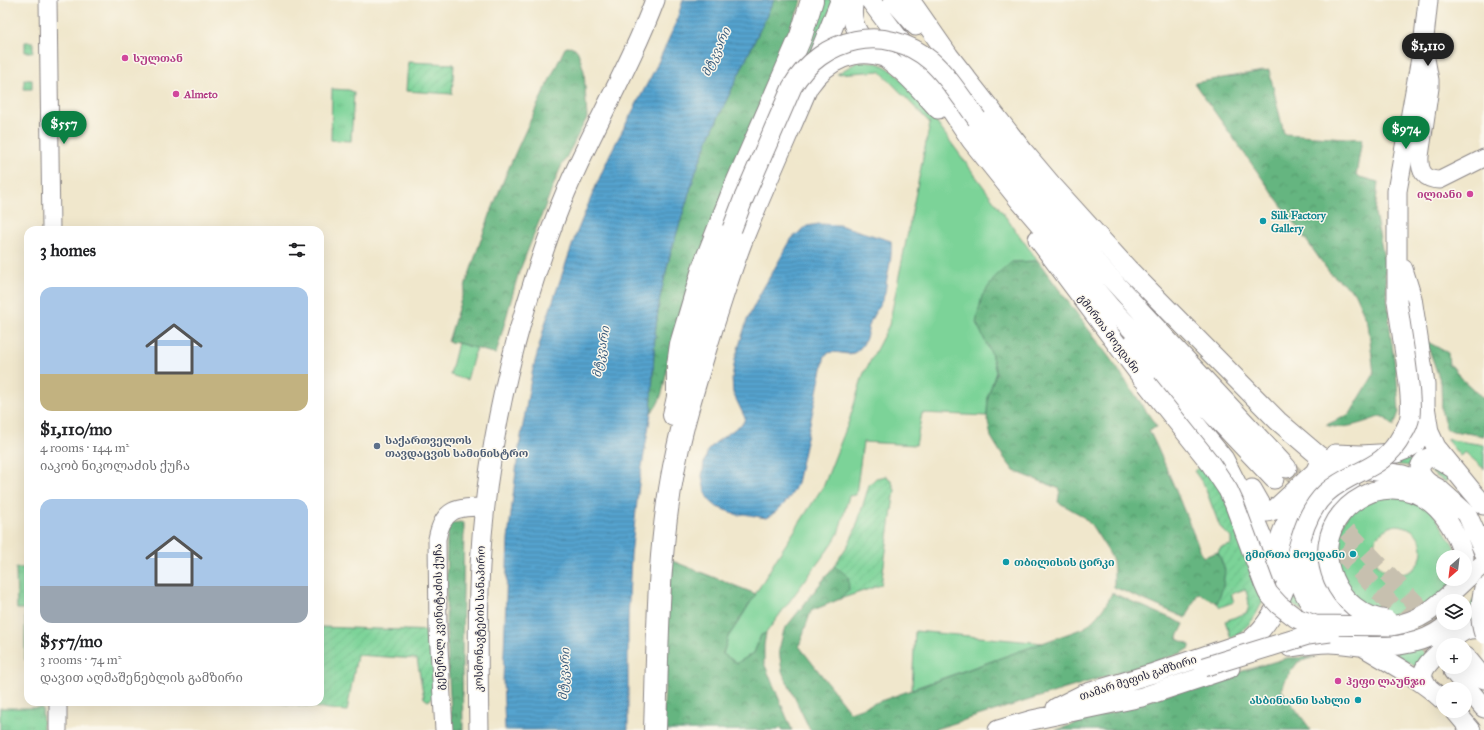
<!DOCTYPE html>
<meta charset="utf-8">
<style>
body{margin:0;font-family:"IM FELL Great Primer","Noto Serif Georgian",serif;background:#f6f6f6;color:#202124;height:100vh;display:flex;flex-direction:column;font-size:15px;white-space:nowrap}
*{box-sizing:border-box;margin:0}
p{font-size:13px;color:#757577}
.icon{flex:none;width:22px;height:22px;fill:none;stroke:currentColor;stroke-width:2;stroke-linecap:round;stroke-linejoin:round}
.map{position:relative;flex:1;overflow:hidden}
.drawer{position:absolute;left:24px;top:226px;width:300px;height:480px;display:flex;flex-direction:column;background:#fff;border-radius:12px;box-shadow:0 4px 16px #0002}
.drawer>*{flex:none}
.needle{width:26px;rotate:208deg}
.controls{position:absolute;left:1436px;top:550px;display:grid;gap:8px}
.controls a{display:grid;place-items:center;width:36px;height:36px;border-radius:50%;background:#fff;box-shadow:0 4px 16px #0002;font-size:20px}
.price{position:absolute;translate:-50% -34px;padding:0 9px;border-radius:14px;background:#0b8043;color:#fff;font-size:13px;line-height:26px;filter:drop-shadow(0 1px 2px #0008)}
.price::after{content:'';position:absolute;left:50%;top:24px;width:12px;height:9px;margin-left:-6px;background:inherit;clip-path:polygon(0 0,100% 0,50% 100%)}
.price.selected{background:#222;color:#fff}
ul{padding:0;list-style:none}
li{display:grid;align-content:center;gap:8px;height:212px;padding:0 16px}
li span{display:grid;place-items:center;height:124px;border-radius:12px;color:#555}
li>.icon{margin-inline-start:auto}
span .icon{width:72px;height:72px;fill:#fffc;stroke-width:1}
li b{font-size:17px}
h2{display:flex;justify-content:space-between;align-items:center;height:48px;padding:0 16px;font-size:17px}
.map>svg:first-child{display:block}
.grass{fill:#7cd398;stroke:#4f7a6a;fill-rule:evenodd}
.forest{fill:url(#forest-crowns);stroke:#446c5e}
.park{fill:url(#park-tufts);stroke:#4f7a6a}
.garden{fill:url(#garden-furrows);stroke:#4f7a6a}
.water{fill:url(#water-rules);stroke:#3c6284}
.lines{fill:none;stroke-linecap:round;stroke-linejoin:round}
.primary-tunnel{stroke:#c7c0af;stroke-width:19;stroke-dasharray:19 10;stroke-linecap:butt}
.secondary-casing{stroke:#898484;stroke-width:19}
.primary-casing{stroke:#898484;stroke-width:21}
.highway-casing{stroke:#898484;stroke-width:24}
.secondary{stroke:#fff;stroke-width:17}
.primary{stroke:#fff;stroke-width:19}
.highway{stroke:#fff;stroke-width:22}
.primary-bridge-casing{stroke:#898484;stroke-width:21;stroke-linecap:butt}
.primary-bridge{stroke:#fff;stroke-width:19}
.hotel-dot{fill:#d1479c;stroke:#fbf7ec;stroke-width:1.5}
.culture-dot{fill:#0f9aa8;stroke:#fbf7ec;stroke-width:1.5}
.service-dot{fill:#5c6f8a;stroke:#fbf7ec;stroke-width:1.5}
.labels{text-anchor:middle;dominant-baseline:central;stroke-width:3;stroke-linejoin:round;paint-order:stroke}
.hotel-label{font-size:11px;font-weight:bold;fill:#b23c85;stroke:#fbf7ec;text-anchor:start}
.culture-label{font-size:11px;font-weight:bold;fill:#0d838f;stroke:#fbf7ec;text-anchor:start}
.street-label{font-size:11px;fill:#22223b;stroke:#fbf7ec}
.service-label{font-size:11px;font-weight:bold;fill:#4e5e75;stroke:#fbf7ec;text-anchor:start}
.water-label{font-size:12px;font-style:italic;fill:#395c7d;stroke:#fbf7ec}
</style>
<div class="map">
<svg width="1484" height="730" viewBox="0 0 1484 730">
<defs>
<pattern id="forest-crowns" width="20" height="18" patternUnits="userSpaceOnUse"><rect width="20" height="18" fill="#65b580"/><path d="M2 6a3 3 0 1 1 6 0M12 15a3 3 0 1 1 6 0" fill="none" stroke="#53936a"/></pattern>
<pattern id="park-tufts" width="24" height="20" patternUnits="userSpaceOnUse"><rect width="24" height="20" fill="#7cd398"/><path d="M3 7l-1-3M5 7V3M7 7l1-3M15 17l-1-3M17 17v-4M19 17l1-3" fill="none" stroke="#6bb584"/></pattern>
<pattern id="garden-furrows" width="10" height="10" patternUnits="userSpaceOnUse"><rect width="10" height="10" fill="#7cd398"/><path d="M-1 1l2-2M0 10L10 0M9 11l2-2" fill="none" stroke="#6bb584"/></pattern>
<pattern id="water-rules" width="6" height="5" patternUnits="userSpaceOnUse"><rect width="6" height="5" fill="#55a3ce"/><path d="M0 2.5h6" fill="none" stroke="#4684a8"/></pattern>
</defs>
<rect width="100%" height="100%" fill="#fbf7ec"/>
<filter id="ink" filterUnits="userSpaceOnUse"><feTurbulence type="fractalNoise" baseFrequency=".025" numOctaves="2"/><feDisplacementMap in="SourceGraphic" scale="8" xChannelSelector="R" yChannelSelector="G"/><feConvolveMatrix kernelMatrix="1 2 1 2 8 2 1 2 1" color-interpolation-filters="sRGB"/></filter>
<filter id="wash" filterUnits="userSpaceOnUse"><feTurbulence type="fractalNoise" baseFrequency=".012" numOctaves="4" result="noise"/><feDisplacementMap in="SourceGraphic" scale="16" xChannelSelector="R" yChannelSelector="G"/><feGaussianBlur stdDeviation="0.9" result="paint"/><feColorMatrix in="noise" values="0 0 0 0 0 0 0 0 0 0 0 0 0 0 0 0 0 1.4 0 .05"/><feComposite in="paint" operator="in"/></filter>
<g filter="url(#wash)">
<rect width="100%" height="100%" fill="#f0e7cc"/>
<path class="grass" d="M822,0H834L816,48L799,61Z
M859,61C888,61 895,73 914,92L1038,261L1012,262L976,322L991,353L996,372L988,396L987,416L922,413L916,445L863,442L856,495L849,496L838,534L832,544L766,633L761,635L754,653L737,663L723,654L728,637L741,618L777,558L824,485L849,421L863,375L889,325L930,123L880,71L837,74Z
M458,343L476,348L467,380L450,375Z
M1446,439L1484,445V469L1465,452L1460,456Z
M1423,442L1427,448L1419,452L1410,466L1357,459Z
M1430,466L1439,467L1449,477L1445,482L1432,473L1429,469Z
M1386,494L1426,502L1454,546L1456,557H1443V579H1457L1435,602L1396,617L1349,598L1332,550L1349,512ZM1397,525C1433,528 1428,577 1395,574C1389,573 1383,571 1379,566C1365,549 1377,528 1397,525Z
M1484,582V623L1419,669L1394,652L1452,630L1458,623H1465V615Z
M1292,587L1297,600L1304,611L1284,601Z
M915,631L1043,643L912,689Z"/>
<path class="forest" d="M774,0H802L759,107L669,355C665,374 665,399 651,413L655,333L660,297L670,255L696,171L710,135Z
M570,46L575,48L578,52L584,71L587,118L559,171L518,275L496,354L458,343L448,342C461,298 475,255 491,212C512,156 539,102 565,48Z
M1269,70L1284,134L1362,139L1356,176L1378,182L1375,213L1384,259L1391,338L1397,380L1399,412L1394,426L1382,416C1364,422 1344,431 1326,425L1350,414L1374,374L1368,323L1354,292L1329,272L1194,83Z
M1038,261L1117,368L1157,427L1149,430C1169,471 1185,514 1203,557L1218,552L1225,570L1223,587L1217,603L1198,593L1186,618L1114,587V572L1113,560L1108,551L1092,526L1081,515L1058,502L1060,489L1014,471L1002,455L991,437L987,416L988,396L996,372L991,353L976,322L982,296L996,276L1012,262Z
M1426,341L1448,353L1449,366H1452L1464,381L1484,399V436L1447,430L1442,414L1441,383Z
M460,522L464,523L462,661L463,730H452L446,628L447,535L449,527L452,523Z
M670,560L756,594L728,637L723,654L737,663L754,653L761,635L766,633L764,645V663L792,730H782L781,728L777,730H663Z
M834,566L848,575L849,589L840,599L811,611L799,646L850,712L1084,628C1097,618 1105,608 1112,593L1184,624L1177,639L1190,645V648L1182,653L932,730H810L782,671L779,650L784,630Z
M1315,657L1298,662L1289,674L1281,689L1311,730H1056L1199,684L1287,658Z"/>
<path class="park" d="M25,42H33V52H25Z
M24,80H32V89H24Z
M332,89L349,90L354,93L351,141L331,140Z
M16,568H28V660H25V609H17Z
M0,708H42L43,730H0Z"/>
<path class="garden" d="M408,62L454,64L452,94L406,91Z
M1205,464L1218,479L1264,597C1257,615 1249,629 1231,638L1225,621L1246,613C1251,608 1248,595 1245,589L1231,594L1234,602L1220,607L1217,603L1223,587L1225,570L1218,552L1220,548L1231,545V538L1220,527L1204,485L1194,471Z
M886,476L891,480L895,490L881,585L840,599L849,589L848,576L834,566L848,545L856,528L869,485L876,478Z
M320,627L434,631L437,695L428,701L424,698L417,659L357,655L347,711L269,702H320Z"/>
<path class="water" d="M683,0H774L710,135L696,171L670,255L660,297L655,333L651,413L639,484L631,555L628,621V730H505L503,681L508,539L518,454L532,373L545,324L575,237L592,195L610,154L656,67L675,25Z
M819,224L839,225L891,241C892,256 890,264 887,278C886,284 886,290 884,296C881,304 876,310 872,318C866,329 869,342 857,351C847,359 835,347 825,355L797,483C792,497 780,511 766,518L744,514L738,515L717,507L710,501L705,492L702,476L704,463L708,450L715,443L743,423L745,418L733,393L732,378L735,359L747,320L761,292L792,238L807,226Z"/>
</g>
<g filter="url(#ink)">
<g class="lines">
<path class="primary-tunnel" d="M1287,468L1451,641
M1320,528L1434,651"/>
<g class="secondary-casing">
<path id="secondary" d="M48,0L51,230
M1424,48L1430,80V88L1420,156C1419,171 1424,180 1440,180L1484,158
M58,702V730
M444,730L438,630L437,539C443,508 457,507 485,507"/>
</g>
<g class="primary-casing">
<path id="primary" d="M854,0C845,36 875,48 897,67C912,79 925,95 938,109
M870,0L941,95L971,140L1019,200L1111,308L1150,348L1274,479
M893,0L916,26
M910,0L949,56L1024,152L1051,184L1128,269L1278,421L1319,456L1332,462L1357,468L1403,475L1430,484L1439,489L1467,514L1484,552
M810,85C826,61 856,47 884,57
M977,119C1071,243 1182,354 1287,468
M1038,239L1143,379
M1403,269L1412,298L1425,384V406L1429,432L1436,447L1471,490L1484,505
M1397,301V191L1423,47L1428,0
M1133,343L1147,364L1163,384L1224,459L1253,516L1263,539L1269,557L1271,574
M684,378L711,289L732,229
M1335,454L1361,455L1397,453L1407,449L1415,444L1420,434L1424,415
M1430,484C1426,481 1421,476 1420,471C1419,464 1426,456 1434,458C1440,459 1446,464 1451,467
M1350,487C1290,526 1300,598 1359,632
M1252,489L1264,510L1267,512L1274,510L1315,472L1318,466L1319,456
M1372,492C1421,478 1451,514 1464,557
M1295,561C1299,594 1314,613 1339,633
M1273,569C1276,556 1278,542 1283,530C1296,497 1322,478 1355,468
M1467,578L1484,563
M1447,645C1458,634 1468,624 1484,631
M1362,646C1390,663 1419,678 1443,700
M1290,647C1303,645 1316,643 1329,643C1339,643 1350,645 1360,646C1390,648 1427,645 1449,623
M1466,657L1484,679
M1453,671L1484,708
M1428,687C1426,684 1424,681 1423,678C1421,667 1436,656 1443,649
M1056,708L1084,694L1154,673L1249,641C1279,618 1291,572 1301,538
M1455,711L1471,730
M479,730C478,675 477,620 480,566C486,448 514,330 555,219C583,144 627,75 655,0
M998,730L1032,720L1142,697L1230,668"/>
</g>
<g class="highway-casing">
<path id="highway" d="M674,415L678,397V365L681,344L704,266L733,192L801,36L812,0
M655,730C658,642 657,553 674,467C683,419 698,373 712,327C722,297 731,266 743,236C775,157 812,80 842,0"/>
</g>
<use href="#secondary" class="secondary"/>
<use href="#primary" class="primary"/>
<use href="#highway" class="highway"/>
<g class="primary-bridge-casing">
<path id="primary-bridge" d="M732,229L743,200L792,87C821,37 886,22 931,61C949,77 963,100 977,119
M1147,384L1210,463L1228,490L1234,503L1264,584L1268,593L1279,605L1296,618L1315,625L1391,626C1426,621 1442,601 1467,578
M1372,492C1360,497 1350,503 1342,513C1309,551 1337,615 1387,620
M1301,538C1306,521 1313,505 1326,493C1353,469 1383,471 1402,435C1406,429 1409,423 1410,416C1412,398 1408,379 1406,361C1403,341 1400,321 1397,301
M1484,588C1480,604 1479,619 1484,634
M1204,667L1308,635L1330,632"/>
</g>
<use href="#primary-bridge" class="primary-bridge"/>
</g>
</g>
<g class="hotel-dot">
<circle cx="125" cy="58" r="4"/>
<circle cx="176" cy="94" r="4"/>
<circle cx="1470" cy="194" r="4"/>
<circle cx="1338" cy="681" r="4"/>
</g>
<g class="culture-dot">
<circle cx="1263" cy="221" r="4"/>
<circle cx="1353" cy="554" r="4"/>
<circle cx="1006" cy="562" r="4"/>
<circle cx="1358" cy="700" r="4"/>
</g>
<circle class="service-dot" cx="377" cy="446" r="4"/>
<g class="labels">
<g class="hotel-label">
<text x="133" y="58">სულთან</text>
<text x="184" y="94">Almeto</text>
<text x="1462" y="194" text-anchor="end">ილიანი</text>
<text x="1346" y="681">ჰეფი ლაუნჯი</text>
</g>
<g class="culture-label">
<text x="1271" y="215">Silk Factory<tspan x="1271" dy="13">Gallery</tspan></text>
<text x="1345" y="554" text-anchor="end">გმირთა მოედანი</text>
<text x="1014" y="562">თბილისის ცირკი</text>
<text x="1350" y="700" text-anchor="end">ასბინიანი სახლი</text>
</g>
<g class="street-label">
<text transform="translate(1109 334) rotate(53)">გმირთა მოედანი</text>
<text transform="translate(439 617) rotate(-91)">გენერალ კვინიტაძის ქუჩა</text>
<text transform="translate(480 619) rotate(-89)">კოსმონავტების სანაპირო</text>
<text transform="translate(1138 678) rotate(-18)">თამარ მეფის გამზირი</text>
</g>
<g class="service-label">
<text x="385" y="440">საქართველოს<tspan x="385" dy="13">თავდაცვის სამინისტრო</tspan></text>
</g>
<g class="water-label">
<text transform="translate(716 52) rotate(-65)">მტკვარი</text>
<text transform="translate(601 352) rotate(-80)">მტკვარი</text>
<text transform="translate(564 674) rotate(-87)">მტკვარი</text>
</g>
</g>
</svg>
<div class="controls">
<a><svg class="needle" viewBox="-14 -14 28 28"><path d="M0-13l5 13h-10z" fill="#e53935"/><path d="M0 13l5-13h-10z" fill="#757577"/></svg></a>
<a><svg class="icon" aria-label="layers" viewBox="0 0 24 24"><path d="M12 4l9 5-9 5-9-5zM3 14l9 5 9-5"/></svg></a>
<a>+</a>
<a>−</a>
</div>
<b class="price selected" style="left:1428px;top:67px">$1,110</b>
<b class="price" style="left:64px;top:145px">$557</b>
<b class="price" style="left:1406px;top:150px">$974</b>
<section class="drawer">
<h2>3 homes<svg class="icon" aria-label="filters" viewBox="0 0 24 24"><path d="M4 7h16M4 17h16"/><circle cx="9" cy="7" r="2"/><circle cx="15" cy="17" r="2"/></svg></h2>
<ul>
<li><span style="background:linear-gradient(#a9c7e8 70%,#c2b280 0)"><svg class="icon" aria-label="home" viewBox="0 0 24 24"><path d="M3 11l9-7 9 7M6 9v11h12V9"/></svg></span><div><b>$1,110/mo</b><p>4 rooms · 144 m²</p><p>იაკობ ნიკოლაძის ქუჩა</p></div></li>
<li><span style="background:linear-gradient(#a9c7e8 70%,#9aa5b1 0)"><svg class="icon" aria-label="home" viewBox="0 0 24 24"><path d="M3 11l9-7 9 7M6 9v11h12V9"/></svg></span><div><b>$557/mo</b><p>3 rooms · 74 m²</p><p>დავით აღმაშენებლის გამზირი</p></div></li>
</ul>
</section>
</div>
